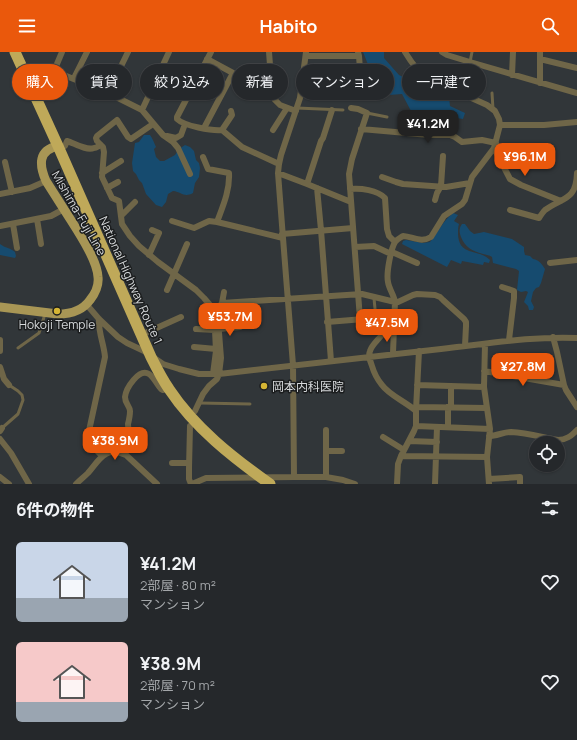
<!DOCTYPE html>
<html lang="ja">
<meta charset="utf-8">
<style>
body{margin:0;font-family:Manrope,"Noto Sans JP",sans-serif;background:#2d3033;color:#f1f3f6;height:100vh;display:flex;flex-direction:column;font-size:15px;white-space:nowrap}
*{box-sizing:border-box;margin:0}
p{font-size:13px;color:#a3a6a9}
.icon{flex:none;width:22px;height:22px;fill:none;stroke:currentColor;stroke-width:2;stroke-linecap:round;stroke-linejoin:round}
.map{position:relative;height:432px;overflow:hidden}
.side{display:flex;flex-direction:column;background:#25282b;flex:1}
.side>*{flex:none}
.hud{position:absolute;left:12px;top:12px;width:553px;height:36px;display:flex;gap:8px}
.buttons{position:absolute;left:529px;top:384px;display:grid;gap:8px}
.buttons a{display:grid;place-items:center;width:36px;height:36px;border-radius:50%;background:#25282b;box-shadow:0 1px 3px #0004,0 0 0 1px #424447;font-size:20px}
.price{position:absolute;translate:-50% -34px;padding:0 9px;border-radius:8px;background:#ea580c;color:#fff;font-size:13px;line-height:26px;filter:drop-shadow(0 1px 2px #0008)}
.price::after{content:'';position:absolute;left:50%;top:24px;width:12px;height:9px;margin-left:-6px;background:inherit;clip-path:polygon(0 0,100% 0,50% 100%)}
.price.selected{background:#222;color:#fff}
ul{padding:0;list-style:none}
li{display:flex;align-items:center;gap:12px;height:100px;padding:0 16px}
li span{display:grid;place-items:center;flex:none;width:112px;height:80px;border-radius:6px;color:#555}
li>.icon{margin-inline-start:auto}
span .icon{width:48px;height:48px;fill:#fffc;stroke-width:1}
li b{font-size:17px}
h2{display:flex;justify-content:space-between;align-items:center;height:48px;padding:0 16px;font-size:17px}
.pill{padding:0 14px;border-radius:18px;background:#25282b;box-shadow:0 1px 3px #0004,0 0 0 1px #424447;font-size:14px;line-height:36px}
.pill.selected{background:#ea580c;color:#fff}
header{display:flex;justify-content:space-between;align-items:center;height:52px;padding:0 16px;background:#ea580c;color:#fff;font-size:18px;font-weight:700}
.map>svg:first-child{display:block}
.green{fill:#164b6f}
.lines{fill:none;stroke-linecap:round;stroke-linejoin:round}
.lane{stroke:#6f6648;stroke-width:3}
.street{stroke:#6f6648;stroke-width:6}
.primary{stroke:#a89655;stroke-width:9}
.highway{stroke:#bfa959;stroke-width:11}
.poi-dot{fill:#d5b534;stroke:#1b1d1e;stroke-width:1.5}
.labels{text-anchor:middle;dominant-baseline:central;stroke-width:3;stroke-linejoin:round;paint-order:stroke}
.street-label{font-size:12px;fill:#d6d9db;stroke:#1b1d1e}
.poi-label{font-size:12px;fill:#d6d9db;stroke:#1b1d1e}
</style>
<header><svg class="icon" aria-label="menu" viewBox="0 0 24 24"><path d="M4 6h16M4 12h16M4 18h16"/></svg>Habito<svg class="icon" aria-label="search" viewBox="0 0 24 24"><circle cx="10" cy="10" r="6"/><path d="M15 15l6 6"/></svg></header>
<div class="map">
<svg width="577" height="432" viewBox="0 0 577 432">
<rect width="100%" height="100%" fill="#313639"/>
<path class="green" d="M363,0H384V6L399,23L420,33L449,44L450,54L465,61L463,67L450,65L436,68L432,79L410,78L407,74L411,59L402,42L389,43L378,39L371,31V20Z
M144,83H150C153,87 154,91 156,95L154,97L156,105L160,109H164L175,103L179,97L185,93L190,95L194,99L196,108L199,111L200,116L199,125L195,131L193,141C184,146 182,140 173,139L168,142L166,150L162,155L156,153L146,142L142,131L139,128L136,122L133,119L132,111L135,91L139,90Z
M453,161L458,163L454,169L459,172C458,175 458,178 458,182C459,205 478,196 490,208L489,211L484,210L483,213L462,209L461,212L451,208L447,215L402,192L403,189L406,188L423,191L430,190C438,180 443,169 453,161Z
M462,172H465L470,179L474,182L484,180L512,187L524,195V199L525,203L530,204L533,207C539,208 542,212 545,217L541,231L539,235L536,236L533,240L531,249L534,255L533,258H529L528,254L524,250L528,240L526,239L521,240L517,238L519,219L516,217L493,211L492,205C489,203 487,203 483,202C472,199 465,195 461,185C459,180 459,176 462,172Z
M0,192C5,196 11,196 15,200L16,204L15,206L0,203Z"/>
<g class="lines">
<path class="lane" d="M470,10L472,0
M492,41L493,57
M297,56L343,58
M367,61L387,65
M402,80L404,66
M374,246L375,257
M18,296L39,281L45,262
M200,351L250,352
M2,376L18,362L23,348L22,343L18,339L9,333"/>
<path class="street" d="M211,0L177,65V67C184,74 212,79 222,78L242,95L279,112
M269,0L272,39L275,48L280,53L296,59
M442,0L447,3L470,10L577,41
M540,0V31
M306,4H359
M207,7L233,21L272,39
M540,7L577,16
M54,19L62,0
M512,23L513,0
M74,26L87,0
M303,31L361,30L359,4L358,0
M30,34L54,19L108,41L142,58L169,0
M108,41L128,0
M351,56L358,57L367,61L352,107L349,122L360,267
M142,58L163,83L173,90L178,96L190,122
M153,72L131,87L128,85L117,68L97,84L96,86L97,89L103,95L104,100L102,125L112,146L119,149L122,172L130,184L139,194L158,210L196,238L204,246L216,260L218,268L221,306L219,322L217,327L209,334L203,342L195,359
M500,73H544L577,70
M204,76L233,21
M361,77L429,83H450L455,85L462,90L482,88L496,91
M222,78L232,63L231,59
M273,78L287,56
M167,84L176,86L181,83L185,72
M58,94L62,95L65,94L67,89C74,91 86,99 94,96C97,96 98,94 101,93
M494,96L510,127L521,133L561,149
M203,105L208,117L229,121C230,138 223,154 217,170
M5,110L12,140
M102,121L121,109
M278,121L307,132L351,150
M382,125L396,130L403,132L446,135L470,131
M307,132L321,89L323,86L332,58
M107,136L118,130
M317,136L321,178L331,309
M350,137C361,136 377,138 385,146L387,177L389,184L395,190
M0,142L30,136L46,129
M435,148L437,141L441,134L443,104
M510,158L539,166C541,163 543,160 545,158C563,145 576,149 577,121
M121,164L135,150
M37,167L41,192
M172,169L194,176L209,169L217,170L283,186
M13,172L17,196
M0,174L51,164L64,157
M282,182L353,176
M355,195L374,194L391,202
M392,200L417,211
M149,203L159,181L152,178
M550,211L577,208
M502,235L514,239V246L509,288
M167,238L187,192
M222,251L362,242L395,250H398L413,243L417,242L435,243L440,245L443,248L464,267L466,270V274L465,294
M87,253L99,267L118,285L127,291L144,299L163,312L179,317L199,322H219C293,313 367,305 441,297C487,292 531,284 577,286
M216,260L222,251L224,240
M99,267C98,280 104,292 105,305L87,388L89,391L102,404
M327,270L364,267L389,274
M385,273C384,277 383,281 381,284C377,289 372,293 370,299C368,304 370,309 372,314C374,321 377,327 382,333C389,343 406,350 416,359V374L414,379L401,404L398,412L397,432
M196,277L215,278L216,299L213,322
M219,277L240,275
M141,283L181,265
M553,285L557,300L564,333L566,338L577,355
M0,288V299
M485,292L484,335L490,377L487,405L489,432
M194,295L216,297
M393,301L395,250C394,243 389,237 388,230C386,221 391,197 395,190C397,187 400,186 403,184C414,185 421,191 431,185L444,164L462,152L465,148L472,125L494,96L500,73L499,67L495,59L487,53L427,26C417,19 411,10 405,0
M0,315L4,327L9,333
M484,319L564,333
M417,333L484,335
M416,355L487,356
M448,355V375
M451,355V334
M416,358L419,299
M190,374L189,416V427L191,432
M416,374L490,377
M326,378V425
M0,379L2,376
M489,384C497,384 503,380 511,380C528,381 541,385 558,388C566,388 571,384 577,378
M383,385L404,398
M0,387L11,401L29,432
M409,389L437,390
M326,399H342
M124,402C126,398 129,393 129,388C130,382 128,377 128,372C129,368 130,363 130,359C130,354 125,352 125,345C126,336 139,316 149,322C154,325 157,333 161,337L163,338L168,336
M401,404L487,405
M172,411H189
M0,425L9,432
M294,425L293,313L283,186L278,121L279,112L281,103L300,46L306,0
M489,427L520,425V432
M76,432C80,428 84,425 88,421C100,407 105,394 126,403L157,432
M192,432L206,426L294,425H326L343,428L355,432
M435,432L437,375"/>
<path class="primary" d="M0,255L58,262C71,262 83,258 90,248C95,242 99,233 98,225C97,207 77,178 67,162C60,151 53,140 46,129C39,113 38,98 58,94"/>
<path class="highway" d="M15,0L58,94L151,305C156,315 162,327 169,337C195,376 232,405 270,432"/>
</g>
<g class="poi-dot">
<circle cx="57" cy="259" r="4"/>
<circle cx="264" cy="334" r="4"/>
</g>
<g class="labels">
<g class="street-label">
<text transform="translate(79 161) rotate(60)">Mishima-Fuji Line</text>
<text transform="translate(131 228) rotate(66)">National Highway Route 1</text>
</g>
<g class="poi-label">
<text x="57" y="272">Hokoji Temple</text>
<text x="272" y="334" text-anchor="start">岡本内科医院</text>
</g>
</g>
</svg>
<div class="buttons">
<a><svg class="icon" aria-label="locate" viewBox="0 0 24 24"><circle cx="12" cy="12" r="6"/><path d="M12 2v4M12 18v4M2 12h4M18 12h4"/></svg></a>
</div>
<b class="price selected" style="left:428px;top:92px">¥41.2M</b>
<b class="price" style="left:525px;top:125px">¥96.1M</b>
<b class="price" style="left:230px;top:285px">¥53.7M</b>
<b class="price" style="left:387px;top:291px">¥47.5M</b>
<b class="price" style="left:523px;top:335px">¥27.8M</b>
<b class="price" style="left:115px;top:409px">¥38.9M</b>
<div class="hud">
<a class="pill selected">購入</a>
<a class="pill">賃貸</a>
<a class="pill">絞り込み</a>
<a class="pill">新着</a>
<a class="pill">マンション</a>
<a class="pill">一戸建て</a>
</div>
</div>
<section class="side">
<h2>6件の物件<svg class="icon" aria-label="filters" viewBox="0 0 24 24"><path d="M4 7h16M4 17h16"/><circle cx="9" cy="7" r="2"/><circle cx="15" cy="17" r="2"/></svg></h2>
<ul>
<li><span style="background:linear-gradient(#c9d6e8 70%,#9aa5b1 0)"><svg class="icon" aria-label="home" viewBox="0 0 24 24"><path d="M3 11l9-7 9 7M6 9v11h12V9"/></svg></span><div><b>¥41.2M</b><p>2部屋 · 80 m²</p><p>マンション</p></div><svg class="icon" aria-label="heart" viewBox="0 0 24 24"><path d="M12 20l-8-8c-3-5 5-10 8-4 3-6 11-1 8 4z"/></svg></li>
<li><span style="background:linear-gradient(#f6c9c9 75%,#9aa5b1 0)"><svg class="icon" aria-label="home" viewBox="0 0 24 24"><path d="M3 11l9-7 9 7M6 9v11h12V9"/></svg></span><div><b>¥38.9M</b><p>2部屋 · 70 m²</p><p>マンション</p></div><svg class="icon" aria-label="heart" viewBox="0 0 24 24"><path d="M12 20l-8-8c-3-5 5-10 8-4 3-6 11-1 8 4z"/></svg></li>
</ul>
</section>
